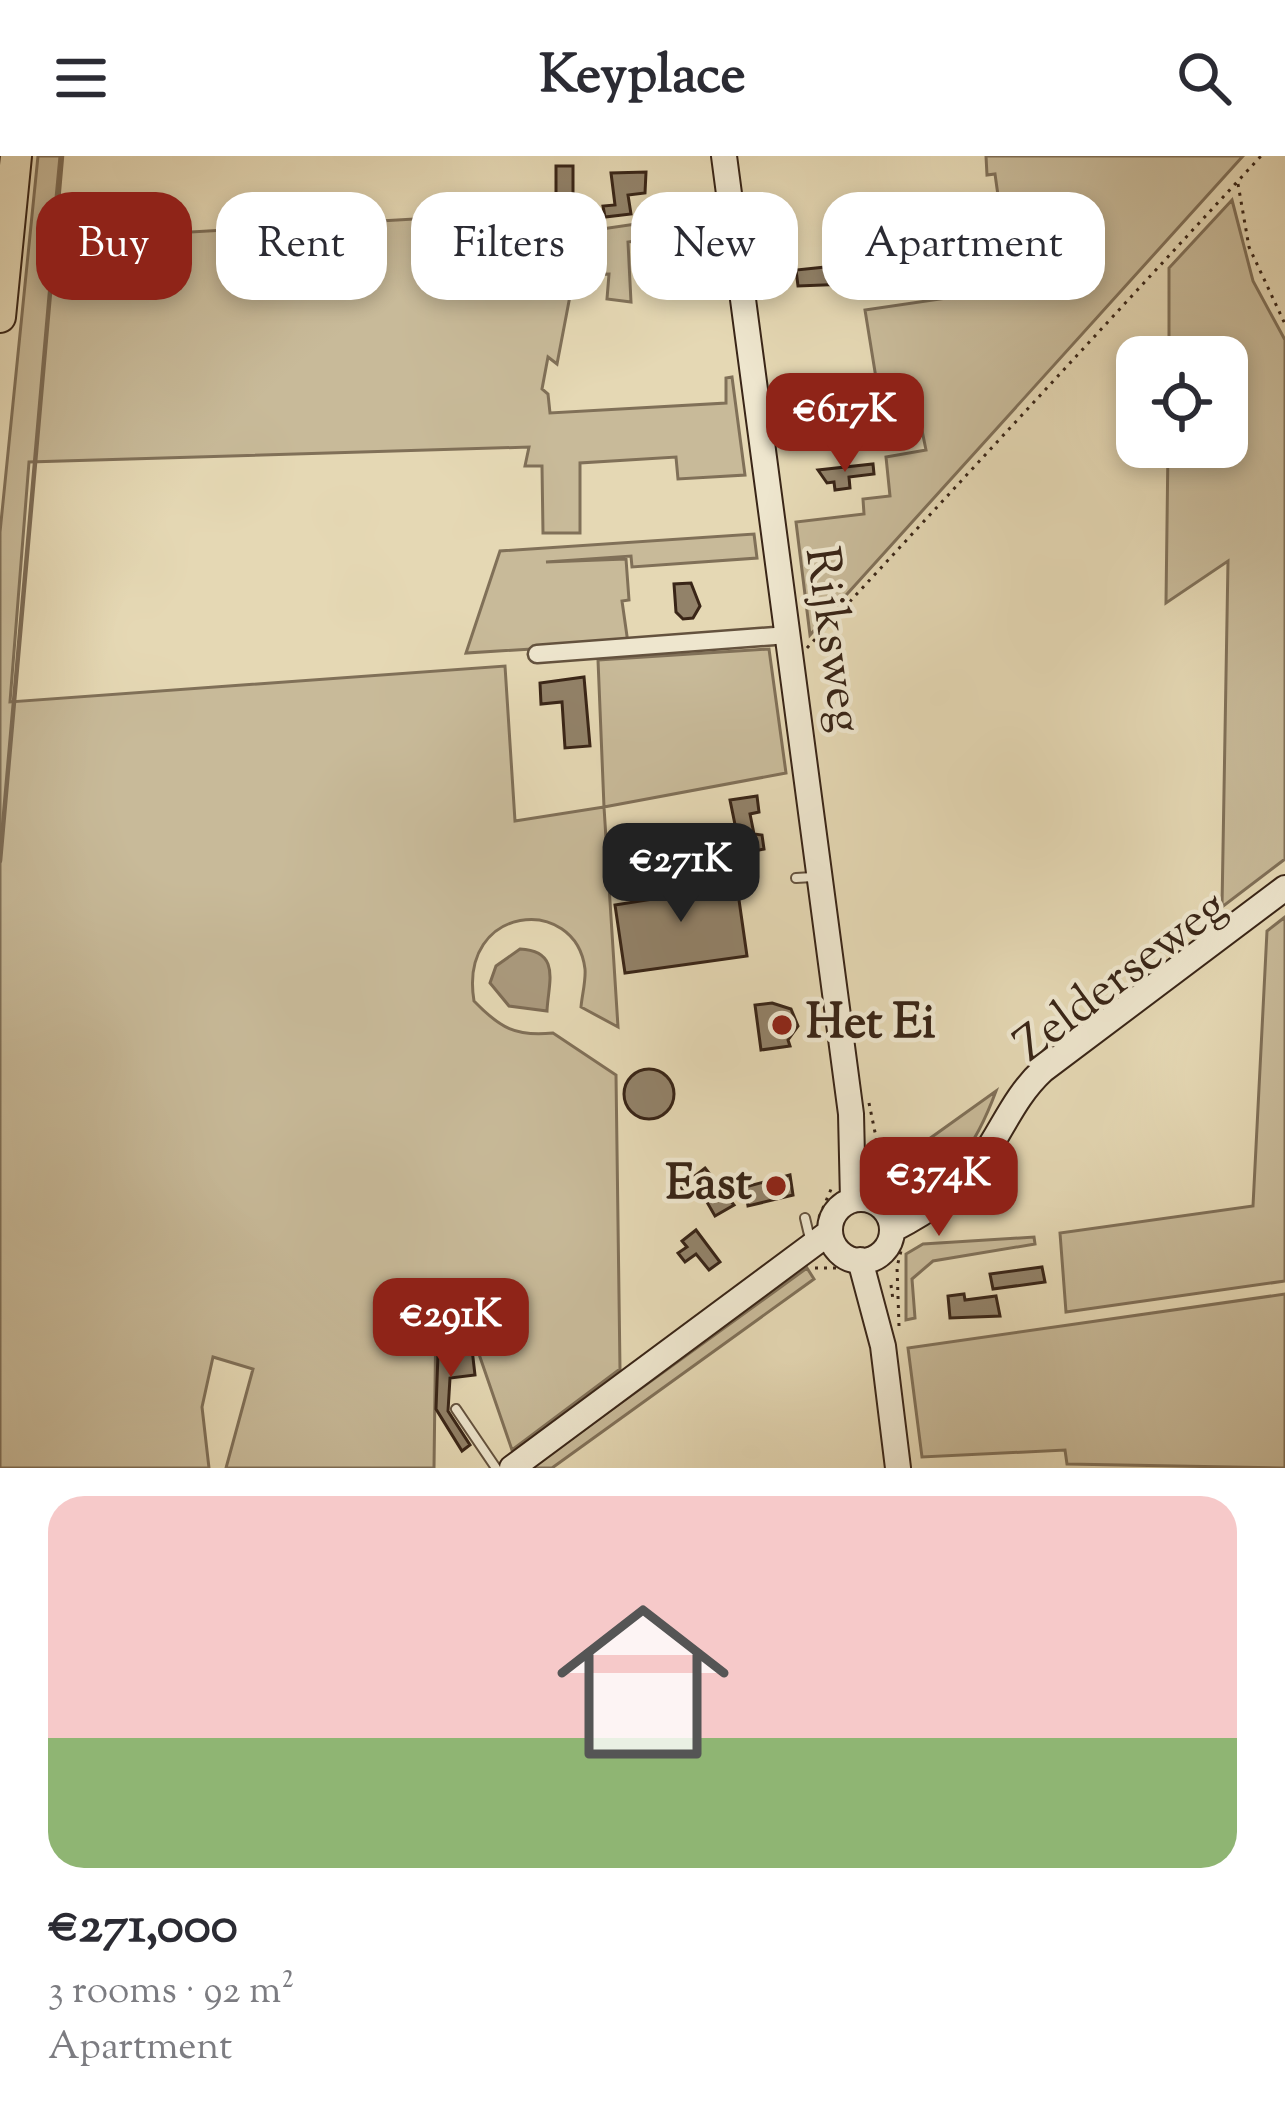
<!DOCTYPE html>
<meta charset="utf-8">
<style>
body{margin:0;font-family:"Sorts Mill Goudy",serif;background:#f2f2f3;color:#2b2b33;height:100vh;display:flex;flex-direction:column;font-size:45px;white-space:nowrap}
*{box-sizing:border-box;margin:0}
p{font-size:39px;color:#7c7c81}
.icon{flex:none;width:66px;height:66px;fill:none;stroke:currentColor;stroke-width:2;stroke-linecap:round;stroke-linejoin:round}
.map{position:relative;height:1312px;overflow:hidden}
.drawer{display:flex;flex-direction:column;background:#fff;flex:1}
.drawer>*{flex:none}
.hud{position:absolute;left:36px;top:36px;width:1215px;height:108px;display:flex;gap:24px}
.tools{position:absolute;left:1116px;top:180px;display:grid;gap:24px}
.tools a{display:grid;place-items:center;width:132px;height:132px;border-radius:24px;background:#fff;box-shadow:0 6px 18px #0003;font-size:60px}
.price{position:absolute;translate:-50% -102px;padding:0 27px;border-radius:24px;background:#8f2418;color:#fff;font-size:39px;line-height:78px;filter:drop-shadow(0 3px 6px #0008)}
.price::after{content:'';position:absolute;left:50%;top:72px;width:36px;height:27px;margin-left:-18px;background:inherit;clip-path:polygon(0 0,100% 0,50% 100%)}
.price.selected{background:#222;color:#fff}
ul{padding:0;list-style:none}
li{display:grid;align-content:center;gap:24px;height:636px;padding:0 48px}
li+li{border-top:3px solid #e1e1e2}
li span{display:grid;place-items:center;height:372px;border-radius:36px;color:#555}
li>.icon{margin-inline-start:auto}
span .icon{width:216px;height:216px;fill:#fffc;stroke-width:1}
li b{font-size:51px}
.chip{padding:0 42px;border-radius:36px;background:#fff;box-shadow:0 6px 18px #0003;font-size:42px;line-height:108px}
.chip.selected{background:#8f2418;color:#fff}
header{display:flex;justify-content:space-between;align-items:center;height:156px;padding:0 48px;background:#fff;font-size:54px;font-weight:700}
.map>svg:first-child{display:block}
.green{fill:#c8ba99;stroke:#807058;stroke-width:3}
.water{fill:#ab9b7f;stroke:#7d6c55;stroke-width:3}
.lines{fill:none;stroke-linecap:round;stroke-linejoin:round}
.stream{stroke:#7d6c55;stroke-width:4.5}
.building{fill:#928269;stroke:#392517;stroke-width:3}
.lane-casing{stroke:#64523e;stroke-width:12}
.street-casing{stroke:#64523e;stroke-width:21}
.secondary-casing{stroke:#392517;stroke-width:28}
.highway-casing{stroke:#392517;stroke-width:34}
.path{stroke:#392517;stroke-width:3;stroke-dasharray:3 6;stroke-linecap:butt}
.lane{stroke:#eee6ce;stroke-width:8}
.street{stroke:#eee6ce;stroke-width:16}
.secondary{stroke:#eee6ce;stroke-width:24}
.highway{stroke:#e5d8b4;stroke-width:30}
.poi-dot{fill:#8f2418;stroke:#eee6ce;stroke-width:4.5}
.labels{text-anchor:middle;dominant-baseline:central;stroke-width:9;stroke-linejoin:round;paint-order:stroke}
.street-label{font-size:48px;fill:#392517;stroke:#eee6ce}
.poi-label{font-size:48px;font-weight:bold;fill:#392517;stroke:#eee6ce;text-anchor:start}
</style>
<header><svg class="icon" aria-label="menu" viewBox="0 0 24 24"><path d="M4 6h16M4 12h16M4 18h16"/></svg>Keyplace<svg class="icon" aria-label="search" viewBox="0 0 24 24"><circle cx="10" cy="10" r="6"/><path d="M15 15l6 6"/></svg></header>
<div class="map">
<svg width="1285" height="1312" viewBox="0 0 1285 1312">
<rect width="100%" height="100%" fill="#e5d8b4"/>
<filter id="stains"><feTurbulence type="fractalNoise" baseFrequency=".00167" numOctaves="4"/><feColorMatrix values="0 0 0 0 .2 0 0 0 0 .09 0 0 0 0 .02 0 0 0 .5 -.17"/></filter>
<radialGradient id="worn" r=".72"><stop offset=".6" stop-color="#630" stop-opacity="0"/><stop offset="1" stop-color="#630" stop-opacity=".3"/></radialGradient>
<path class="green" d="M38,0H60L52,84L517,57H536L568,78L711,57L713,74L628,86L631,146L607,143L609,118L574,119L557,208L548,201L542,233L548,238L550,257L726,247V222L732,221L745,319L678,323L676,301L580,307V377H543L542,310H525L529,291L29,306L10,546L505,510L515,665L604,651L598,504L769,493L786,617L604,651L618,871L581,851C582,839 586,825 585,813C576,738 458,748 474,845C500,872 516,881 553,877L616,919L620,1213L512,1294L460,1143L436,1154L434,1312H226L253,1213L213,1201L202,1251L209,1312H0V376Z
M986,0H1243L810,479L796,366L864,358L863,343L890,340L886,301L926,294L918,255L882,259L865,154L1022,131L1012,70L1002,68L995,18L987,19Z
M1232,44L1253,125L1285,184V703L1222,751L1228,405L1166,447L1168,291H1227V201H1169V112Z
M754,378L757,402L632,411L631,400L546,406L626,403L629,444L622,445L628,487L466,497L500,395Z
M1285,761V1125L1066,1156L1060,1077L1253,1050L1267,775Z
M996,935C982,973 947,1049 894,1032L893,1002L908,998Z
M1034,1081L1035,1088L933,1105L912,1123L915,1162L906,1164V1098L923,1088Z
M807,1112L814,1123L552,1312H531Z
M1285,1138V1312L1067,1308L1065,1294L922,1301L908,1192Z"/>
<path class="water" d="M520,793C562,795 548,828 547,855L509,850L490,827L496,810Z"/>
<g class="lines">
<path class="stream" d="M0,705L62,0"/>
</g>
<path class="building" d="M556,10H573V49H556Z
M646,16L645,37L628,39L631,58L605,61L603,50L615,49L611,17Z
M845,109L848,128L798,130L796,114Z
M873,308L874,318L849,321L850,332L835,334L834,326L827,327L818,314Z
M691,427L700,450L693,462L683,463L676,456L674,428Z
M584,521L590,590L565,592L562,546L541,548L540,527Z
M757,640L759,656L750,658L754,678L762,679L764,693L741,698L730,644Z
M673,706L678,716L664,741L710,735L709,727L736,723L747,800L625,817L615,749L653,743L649,709Z
M772,847L791,853L798,870L788,884L790,890L761,894L755,849Z
M624 938a25 25 0 1 1 50 0a25 25 0 1 1-50 0Z
M705,1012L734,1049L715,1060L700,1034L687,1042L681,1031Z
M790,1019L793,1039L748,1050L745,1031Z
M696,1074L720,1106L709,1114L696,1098L685,1106L678,1097L687,1091L682,1085Z
M1042,1111L1045,1126L993,1133L990,1118Z
M964,1138L965,1144L996,1140L1000,1160L950,1162L948,1140Z
M439,1170H450L449,1195L472,1193L475,1219L450,1222L448,1255L470,1289L462,1295L436,1253Z"/>
<g class="lines">
<g class="lane-casing">
<path id="lane" d="M796,722L813,721
M805,1062L811,1087
M456,1253L496,1312"/>
</g>
<g class="street-casing">
<path id="street" d="M537,498L788,479"/>
</g>
<g class="secondary-casing">
<path id="secondary" d="M724,0L851,958L853,1044
M830 1074a31 31 0 1 1 62 0a31 31 0 1 1-62 0Z
M892,1074C929,1055 962,1033 985,998C1005,968 1016,939 1043,914L1285,732
M860,1104L883,1190L898,1312
M512,1312L830,1076"/>
</g>
<g class="highway-casing">
<path id="highway" d="M0,161L16,0"/>
</g>
<path class="path" d="M1238,28L1249,91L1285,168
M807,492L1261,0
M869,947L885,1025L897,1035L908,1034L911,1042
M908,1034L936,1023
M819,1061L832,1031
M815,1112H840
M891,1129L893,1144
M899,1170L897,1111L902,1091"/>
<use href="#lane" class="lane"/>
<use href="#street" class="street"/>
<use href="#secondary" class="secondary"/>
<use href="#highway" class="highway"/>
</g>
<g class="poi-dot">
<circle cx="782" cy="869" r="12"/>
<circle cx="776" cy="1030" r="12"/>
</g>
<g class="labels">
<g class="street-label">
<text transform="translate(831 484) rotate(82)">Rijksweg</text>
<text transform="translate(1122 822) rotate(-37)">Zelderseweg</text>
</g>
<g class="poi-label">
<text x="806" y="869">Het Ei</text>
<text x="752" y="1030" text-anchor="end">East</text>
</g>
</g>
<rect width="100%" height="100%" filter="url(#stains)"/>
<rect width="100%" height="100%" fill="url(#worn)"/>
</svg>
<div class="tools">
<a><svg class="icon" aria-label="locate" viewBox="0 0 24 24"><circle cx="12" cy="12" r="6"/><path d="M12 2v4M12 18v4M2 12h4M18 12h4"/></svg></a>
</div>
<b class="price" style="left:845px;top:319px">€617K</b>
<b class="price selected" style="left:681px;top:769px">€271K</b>
<b class="price" style="left:939px;top:1083px">€374K</b>
<b class="price" style="left:451px;top:1224px">€291K</b>
<div class="hud">
<a class="chip selected">Buy</a>
<a class="chip">Rent</a>
<a class="chip">Filters</a>
<a class="chip">New</a>
<a class="chip">Apartment</a>
</div>
</div>
<section class="drawer">
<ul>
<li><span style="background:linear-gradient(#f6c9c9 65%,#8fb573 0)"><svg class="icon" aria-label="home" viewBox="0 0 24 24"><path d="M3 11l9-7 9 7M6 9v11h12V9"/></svg></span><div><b>€271,000</b><p>3 rooms · 92 m²</p><p>Apartment</p></div></li>
</ul>
</section>
